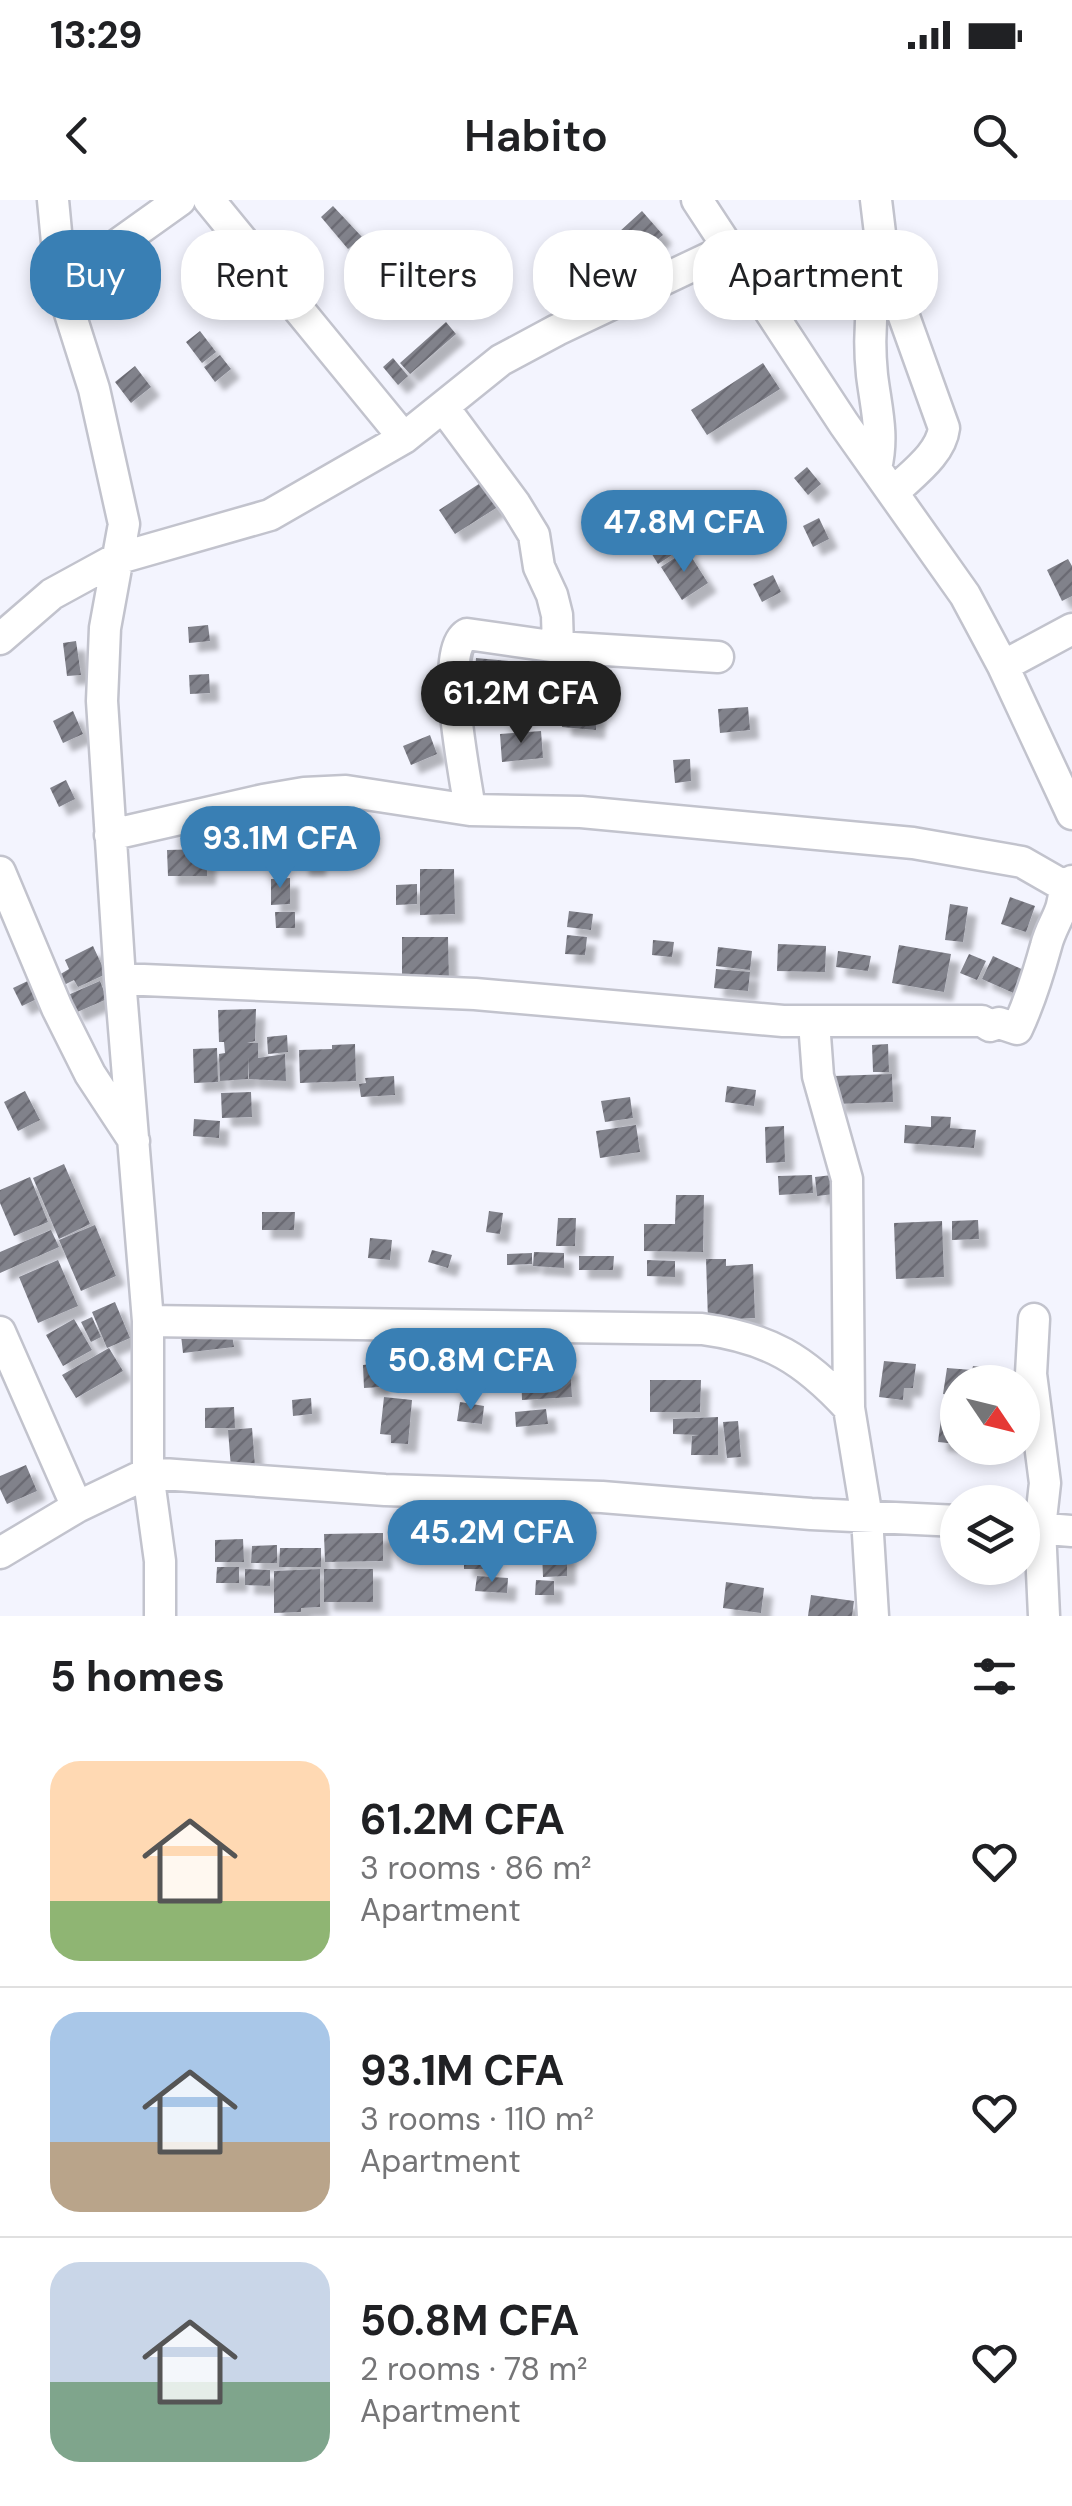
<!DOCTYPE html>
<meta charset="utf-8">
<style>
body{margin:0;font-family:"DM Sans",sans-serif;background:#f2f2f2;color:#202124;height:100vh;display:flex;flex-direction:column;font-size:38px;white-space:nowrap}
*{box-sizing:border-box;margin:0}
p{font-size:32px;color:#757577}
.icon{flex:none;width:55px;height:55px;fill:none;stroke:currentColor;stroke-width:2;stroke-linecap:round;stroke-linejoin:round}
.map{position:relative;height:1416px;overflow:hidden}
.panel{display:flex;flex-direction:column;background:#fff;flex:1}
.panel>*{flex:none}
.banner{position:absolute;left:30px;top:30px;width:1012px;height:90px;display:flex;gap:20px}
.needle{width:65px;rotate:125deg}
.fabs{position:absolute;left:940px;top:1165px;display:grid;gap:20px}
.fabs a{display:grid;place-items:center;width:100px;height:100px;border-radius:50%;background:#fff;box-shadow:0 5px 15px #0003;font-size:50px}
.price{position:absolute;translate:-50% -85px;padding:0 22px;border-radius:35px;background:#397fb4;color:#fff;font-size:32px;line-height:65px;filter:drop-shadow(0 2px 5px #0008)}
.price::after{content:'';position:absolute;left:50%;top:60px;width:30px;height:22px;margin-left:-15px;background:inherit;clip-path:polygon(0 0,100% 0,50% 100%)}
.price.on{background:#222;color:#fff}
ul{padding:0;list-style:none}
li{display:flex;align-items:center;gap:30px;height:250px;padding:0 50px}
li+li{border-top:2px solid #e0e0e0}
li span{display:grid;place-items:center;flex:none;width:280px;height:200px;border-radius:30px;color:#555}
li>.icon{margin-inline-start:auto}
span .icon{width:120px;height:120px;fill:#fffc;stroke-width:1}
li b{font-size:42px}
h2{display:flex;justify-content:space-between;align-items:center;height:120px;padding:0 50px;font-size:42px}
.chip{padding:0 35px;border-radius:40px;background:#fff;box-shadow:0 5px 15px #0003;font-size:35px;line-height:90px}
.chip.on{background:#397fb4;color:#fff}
.status{display:flex;justify-content:space-between;align-items:center;height:70px;padding:0 50px;background:#fff;direction:ltr}
.status svg{height:28px;fill:currentColor}
header{display:flex;justify-content:space-between;align-items:center;height:130px;padding:0 50px;background:#fff;font-size:45px;font-weight:600}
.map>svg:first-child{display:block}
.building{fill:url(#building-hatch);filter:url(#shadow)}
.lines{fill:none;stroke-linecap:round;stroke-linejoin:round}
.minor-casing{stroke:#c2c3cd;stroke-width:35}
.minor{stroke:#fff;stroke-width:30}
</style>
<div class="status"><b>13:29</b><svg viewBox="0 0 49 12"><path d="M0 12V9h3v3zM5 12V6h3v6zM10 12V3h3v9zM15 12V0h3v12zM26 1h20v11H26zM47 4h2v5h-2z"/></svg></div>
<header><svg class="icon" aria-label="back" viewBox="0 0 24 24"><path d="M15 5l-7 7 7 7"/></svg>Habito<svg class="icon" aria-label="search" viewBox="0 0 24 24"><circle cx="10" cy="10" r="6"/><path d="M15 15l6 6"/></svg></header>
<div class="map">
<svg width="1072" height="1416" viewBox="0 0 1072 1416">
<defs>
<pattern id="building-hatch" width="6" height="6" patternUnits="userSpaceOnUse" patternTransform="scale(2.5)"><rect width="6" height="6" fill="#81828b"/><path d="M-1 1l2-2M0 6l6-6M5 7l2-2" fill="none" stroke="#6b6b73"/></pattern>
<filter id="shadow"><feDropShadow dx="9" dy="9" stdDeviation="2.5" flood-color="#0004"/></filter>
</defs>
<rect width="100%" height="100%" fill="#f3f4fe"/>
<path class="building" d="M333,6L362,37L348,49L321,17Z
M642,11L663,35L639,55L619,32Z
M798,54L812,70L801,79L787,64Z
M389,66L406,86L389,101L372,81Z
M446,122L456,134L410,174L400,163Z
M200,131L216,152L202,163L186,142Z
M220,155L231,169L215,182L204,167Z
M393,158L408,176L398,185L383,167Z
M763,163L780,189L707,235L691,210Z
M135,166L151,187L131,203L115,182Z
M807,267L821,284L808,295L794,278Z
M488,278L504,303L455,334L439,310Z
M605,293L622,320L604,331L587,305Z
M819,318L829,339L813,347L803,326Z
M673,319L689,344L658,364L642,338Z
M687,350L708,383L682,400L661,367Z
M1068,359L1072,366V396L1062,401L1047,370Z
M773,375L781,392L762,402L753,384Z
M208,425L210,441L189,443L188,427Z
M76,441L81,475L67,476L63,443Z
M476,458L509,461L508,477L475,473Z
M209,474L210,493L190,494L189,475Z
M748,507L750,530L720,533L718,509Z
M563,510L597,513L596,530L562,527Z
M73,511L83,534L63,543L53,521Z
M541,531L543,558L502,562L500,534Z
M430,535L437,554L411,565L403,546Z
M690,559L691,581L675,583L673,560Z
M66,580L75,599L59,607L50,588Z
M299,632H317V667H300Z
M207,649V676H168L167,650Z
M420,669H454L455,714L420,715Z
M290,678V704L271,705V679Z
M417,684V704L396,705V685Z
M1010,697L1035,706L1026,732L1001,724Z
M950,704L968,707L963,742L945,740Z
M569,711L593,714L591,730L567,727Z
M275,712H295V728H276Z
M567,735L587,737L585,755L565,754Z
M402,737H448L449,781L402,782Z
M653,740L674,742L672,757L652,755Z
M778,744L826,746L825,772L777,771Z
M899,745L951,754L944,792L892,783Z
M93,746L106,774L78,787L74,780L64,785L59,775L69,769L65,760Z
M718,747L752,751L750,770L716,766Z
M838,751L871,756L868,771L836,767Z
M969,754L986,761L977,780L960,773Z
M993,756L1028,772L1018,795L982,779Z
M716,769L750,772L748,791L714,788Z
M34,778L43,796L22,806L13,788Z
M100,781L107,799L75,813L68,795Z
M256,809L255,841L247,843H258V858L285,854L286,881L249,879V857L248,879L220,881L219,854L225,853L224,842H219L218,810Z
M287,835L288,852L268,854L267,837Z
M355,844L356,881L300,883L299,850L332,849V845Z
M888,844L889,872H873L872,845Z
M217,848L218,882L194,883L193,849Z
M892,874L893,902L835,904L834,876Z
M394,876L395,895L361,897L359,884L366,883L365,878Z
M727,886L756,890L754,906L725,902Z
M25,891L40,920L18,931L4,902Z
M251,892L252,917L222,918L221,893Z
M630,897L633,918L605,922L601,901Z
M931,916L951,917L950,928L976,930L974,948L904,943L905,925L931,927Z
M194,919L220,921L219,938L193,936Z
M636,925L640,952L600,958L596,931Z
M784,926L785,962L766,963L765,927Z
M64,964L90,1024L59,1039L33,978Z
M841,974L843,993L817,996L815,977Z
M812,975L813,993L779,995L778,976Z
M30,977L48,1022L14,1036L0,1003V990Z
M676,995H704L703,1052L644,1051V1024H675Z
M489,1011L503,1013L500,1034L486,1032Z
M262,1012H295L294,1030H262Z
M558,1018H576L575,1046H556Z
M978,1020L979,1039L952,1040V1021Z
M942,1021L944,1077L896,1079L894,1023Z
M95,1025L116,1076L81,1091L59,1040Z
M51,1030L59,1047L0,1073V1052Z
M370,1038L392,1040L390,1060L368,1058Z
M432,1050L452,1055L448,1068L428,1062Z
M534,1052L564,1053V1068L533,1066Z
M532,1053V1064L507,1065V1054Z
M579,1056H614L613,1070H579Z
M706,1059H726V1066L753,1064L755,1118L708,1120Z
M58,1060L78,1106L38,1123L19,1077Z
M647,1060L675,1061V1077L647,1076Z
M115,1102L130,1138L107,1148L92,1112Z
M92,1117L101,1137L91,1142L81,1122Z
M74,1119L92,1150L63,1166L46,1135Z
M231,1129L234,1147L183,1153L181,1135Z
M109,1148L123,1171L76,1198L62,1175Z
M884,1161L916,1164L913,1188H904L903,1200L879,1197Z
M380,1163L381,1187L364,1188L363,1165Z
M570,1165L572,1197L522,1200L521,1168Z
M973,1166L987,1168L985,1182H958V1196L943,1194L947,1168L972,1170Z
M650,1180H701L700,1212H650Z
M944,1196L958,1198V1211H946L958,1213V1244L938,1242Z
M384,1197L412,1200L408,1244L391,1243V1235L380,1234Z
M311,1198L312,1214L293,1216L292,1200Z
M460,1202L484,1206L482,1224L457,1221Z
M234,1207L235,1228H205V1208Z
M546,1209L548,1224L516,1227L515,1212Z
M718,1217V1255H691L692,1236L699,1235L673,1234V1219Z
M738,1221L741,1257L727,1258L723,1222Z
M252,1228L255,1266L231,1268L228,1230Z
M26,1265L37,1291L7,1304L0,1289V1276Z
M383,1333V1361L325,1362L324,1334Z
M243,1339L244,1362H215V1340Z
M277,1345V1363H251L252,1346Z
M464,1347H490V1369H464Z
M280,1348H321V1367H279Z
M542,1352H567V1376L543,1377Z
M217,1367H239V1383H216Z
M245,1369L270,1370V1386L245,1385Z
M320,1369V1407L301,1408V1412L274,1413V1371Z
M324,1369H373V1402H324Z
M477,1376L508,1378L507,1393L475,1391Z
M536,1380L554,1381V1395H535Z
M726,1382L764,1388L761,1413L723,1408Z
M811,1395L854,1401L852,1416H808Z"/>
<g class="lines">
<g class="minor-casing">
<path id="minor" d="M209,0L404,238
M697,0L844,224L965,395L1003,466L1072,614
M876,0L883,58L944,228C941,254 912,274 894,292
M61,85L180,0
M444,208L515,304L534,335L539,367L552,395L557,415L558,447
M876,268C884,235 876,208 872,175C868,136 871,96 882,58
M0,439L52,394L116,359L270,315L404,238L501,160L557,130L728,49
M1003,466L1072,429
M470,610C466,578 438,451 467,434L558,447L718,457
M110,635L263,600L304,593L346,591L470,610L581,612L913,643L1022,662L1064,686
M0,672L57,808L90,874L134,941
M120,779L475,794L783,821H982L990,826L999,823L1017,829C1030,801 1038,775 1046,746C1052,722 1065,713 1064,686L1072,681
M814,822L818,876L847,979L849,1208L867,1318L873,1416
M1034,1119L1031,1174L1045,1283L1040,1328L1044,1416
M148,1121L702,1129C769,1138 804,1159 849,1208
M0,1132L77,1307
M1022,1327L1072,1331
M0,1353L77,1307L148,1273V1121L120,779L102,501L105,428L124,324L94,189L61,85L53,0
M160,1416V1361L148,1273L385,1290L602,1297L811,1314L958,1321"/>
</g>
<use href="#minor" class="minor"/>
</g>
</svg>
<div class="fabs">
<a><svg class="needle" viewBox="-14 -14 28 28"><path d="M0-13l5 13h-10z" fill="#e53935"/><path d="M0 13l5-13h-10z" fill="#757577"/></svg></a>
<a><svg class="icon" aria-label="layers" viewBox="0 0 24 24"><path d="M12 4l9 5-9 5-9-5zM3 14l9 5 9-5"/></svg></a>
</div>
<b class="price" style="left:684px;top:375px">47.8M CFA</b>
<b class="price on" style="left:521px;top:546px">61.2M CFA</b>
<b class="price" style="left:280px;top:691px">93.1M CFA</b>
<b class="price" style="left:471px;top:1213px">50.8M CFA</b>
<b class="price" style="left:492px;top:1385px">45.2M CFA</b>
<div class="banner">
<a class="chip on">Buy</a>
<a class="chip">Rent</a>
<a class="chip">Filters</a>
<a class="chip">New</a>
<a class="chip">Apartment</a>
</div>
</div>
<section class="panel">
<h2>5 homes<svg class="icon" aria-label="filters" viewBox="0 0 24 24"><path d="M4 7h16M4 17h16"/><circle cx="9" cy="7" r="2"/><circle cx="15" cy="17" r="2"/></svg></h2>
<ul>
<li><span style="background:linear-gradient(#ffd9b3 70%,#8fb573 0)"><svg class="icon" aria-label="home" viewBox="0 0 24 24"><path d="M3 11l9-7 9 7M6 9v11h12V9"/></svg></span><div><b>61.2M CFA</b><p>3 rooms · 86 m²</p><p>Apartment</p></div><svg class="icon" aria-label="heart" viewBox="0 0 24 24"><path d="M12 20l-8-8c-3-5 5-10 8-4 3-6 11-1 8 4z"/></svg></li>
<li><span style="background:linear-gradient(#a9c7e8 65%,#b9a48a 0)"><svg class="icon" aria-label="home" viewBox="0 0 24 24"><path d="M3 11l9-7 9 7M6 9v11h12V9"/></svg></span><div><b>93.1M CFA</b><p>3 rooms · 110 m²</p><p>Apartment</p></div><svg class="icon" aria-label="heart" viewBox="0 0 24 24"><path d="M12 20l-8-8c-3-5 5-10 8-4 3-6 11-1 8 4z"/></svg></li>
<li><span style="background:linear-gradient(#c9d6e8 60%,#7fa58c 0)"><svg class="icon" aria-label="home" viewBox="0 0 24 24"><path d="M3 11l9-7 9 7M6 9v11h12V9"/></svg></span><div><b>50.8M CFA</b><p>2 rooms · 78 m²</p><p>Apartment</p></div><svg class="icon" aria-label="heart" viewBox="0 0 24 24"><path d="M12 20l-8-8c-3-5 5-10 8-4 3-6 11-1 8 4z"/></svg></li>
</ul>
</section>
